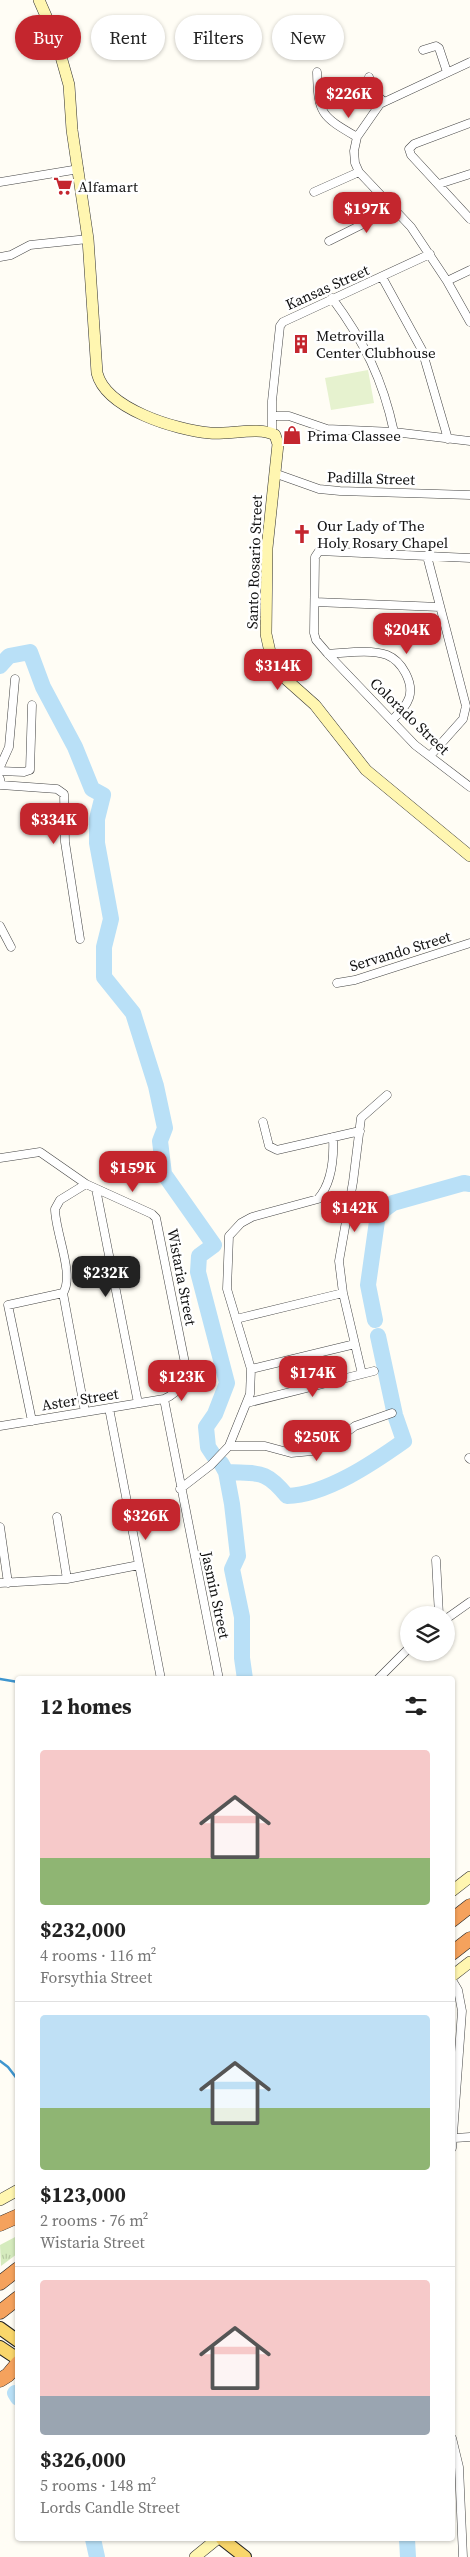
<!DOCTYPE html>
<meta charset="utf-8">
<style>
body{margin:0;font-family:"Source Serif 4",serif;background:#f6f6f6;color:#222;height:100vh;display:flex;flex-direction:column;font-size:19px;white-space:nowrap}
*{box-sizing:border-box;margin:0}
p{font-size:16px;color:#767676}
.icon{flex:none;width:28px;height:28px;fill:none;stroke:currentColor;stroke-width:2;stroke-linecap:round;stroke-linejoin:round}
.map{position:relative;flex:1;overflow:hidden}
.sheet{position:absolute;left:15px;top:1676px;width:440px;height:865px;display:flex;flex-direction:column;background:#fff;border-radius:5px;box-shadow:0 1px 4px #0004}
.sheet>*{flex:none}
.hud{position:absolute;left:15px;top:15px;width:440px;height:45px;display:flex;gap:10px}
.buttons{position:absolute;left:400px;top:1606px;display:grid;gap:10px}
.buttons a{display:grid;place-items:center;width:55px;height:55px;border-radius:50%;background:#fff;box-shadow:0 1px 4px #0004;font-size:25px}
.price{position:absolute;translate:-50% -42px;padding:0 11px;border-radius:10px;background:#c4262e;color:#fff;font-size:16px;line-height:32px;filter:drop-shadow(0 1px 2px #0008)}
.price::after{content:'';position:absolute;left:50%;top:30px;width:15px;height:11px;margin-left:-8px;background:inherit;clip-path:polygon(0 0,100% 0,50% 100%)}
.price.active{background:#222;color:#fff}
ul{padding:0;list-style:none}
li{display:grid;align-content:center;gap:10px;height:265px;padding:0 25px}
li+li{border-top:1px solid #e0e0e0}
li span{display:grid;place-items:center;height:155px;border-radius:5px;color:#555}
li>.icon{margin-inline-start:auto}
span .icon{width:90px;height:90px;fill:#fffc;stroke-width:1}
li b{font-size:21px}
h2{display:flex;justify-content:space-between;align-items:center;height:60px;padding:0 25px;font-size:21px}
.tag{padding:0 18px;border-radius:22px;background:#fff;box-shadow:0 1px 4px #0004;font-size:18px;line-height:45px}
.tag.active{background:#c4262e;color:#fff}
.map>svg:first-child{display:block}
.grass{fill:url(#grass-tufts)}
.pitch{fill:#e6f2cf}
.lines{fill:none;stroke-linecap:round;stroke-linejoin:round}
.stream{stroke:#3f96cf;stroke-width:2.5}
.river{stroke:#b9e0f7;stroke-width:16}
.street-casing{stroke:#444;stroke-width:9}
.secondary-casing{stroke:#333;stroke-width:12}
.primary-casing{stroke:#222;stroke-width:14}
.highway-casing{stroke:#222;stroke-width:15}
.street{stroke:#fff;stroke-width:8}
.secondary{stroke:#fff6b0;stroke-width:11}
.primary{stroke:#f9d66b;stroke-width:12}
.highway{stroke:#f5a25d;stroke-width:14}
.labels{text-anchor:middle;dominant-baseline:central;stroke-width:5;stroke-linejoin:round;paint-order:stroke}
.poi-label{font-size:15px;fill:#111;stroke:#fff;text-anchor:start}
.street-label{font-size:15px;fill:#111;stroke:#fff}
</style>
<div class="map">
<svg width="470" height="2557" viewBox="0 0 470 2557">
<defs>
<pattern id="grass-tufts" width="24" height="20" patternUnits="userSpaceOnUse" patternTransform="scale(1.25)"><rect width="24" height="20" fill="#d5ebbd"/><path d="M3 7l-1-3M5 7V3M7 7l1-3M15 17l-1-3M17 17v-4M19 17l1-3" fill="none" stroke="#b6c8a1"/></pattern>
</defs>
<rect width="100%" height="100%" fill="#fffdf5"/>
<path class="grass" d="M17,2236V2254L1,2266L0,2245Z"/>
<path class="pitch" d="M368,370L374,403L331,410L325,378Z"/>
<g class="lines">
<path class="stream" d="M0,1679L18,1682
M0,2061L8,2067L18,2080"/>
<path class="river" d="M0,666L9,656L30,652L43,687L75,747L92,789L103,795L97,819V843L111,919L104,947V977L133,1013L156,1086L165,1128L160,1141L164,1174L214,1245L199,1256L198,1272L227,1383L215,1414L206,1427L208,1447L214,1456
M375,1320L368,1285L378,1214L393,1203L464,1183L470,1184
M221,1463L226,1472L232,1504L238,1556L232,1569L242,1617V1658L245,1679
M226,1472C259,1474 265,1469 287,1496C326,1495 373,1463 404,1441L395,1415L378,1336
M15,2393L18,2398
M93,2539L97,2557
M407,2539L408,2557"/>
<g class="street-casing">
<path id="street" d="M423,50L436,46L439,48L447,72
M470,62L380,104L357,137L354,151L355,163L359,172L411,227L447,281L470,322
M317,72C318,114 321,116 357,137
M369,77L375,93L383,101
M470,123L414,144L409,149L411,155L470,219
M0,182L79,169
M439,184L470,174
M314,192L359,172
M329,241L395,208
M0,257L11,255L30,245L88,239
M382,277L422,350L448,439
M447,281L470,270
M332,298C364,341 383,380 394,432
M273,416H289L327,429L394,432L470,441
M272,433V401L280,326L283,322L430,254
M274,473L319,489L340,491L470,495
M427,556L466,706L463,719L430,756
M470,558L319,551L315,557L314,633L316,640L328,654L415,745L470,787
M315,602L440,607
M328,654C346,653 370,649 387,655C402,661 414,683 409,698C406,707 399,713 392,720
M0,767L9,747L15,679
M0,771L24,772L30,770L32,705
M0,779L1,785L57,789L64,794L65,842L80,939
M0,926L11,947
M337,983L355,980L470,943
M263,1122L269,1146L277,1150L360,1131
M0,1158L40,1152L86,1184L152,1214L156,1218L185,1363C184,1381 181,1392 164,1399L0,1426
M96,1189L138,1403
M236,1319L343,1293
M251,1369L355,1344
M362,1374L343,1293L339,1261L353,1182L361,1118L387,1095
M164,1399L219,1679
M247,1403L374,1371
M109,1408L161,1679
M85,1412L63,1293C75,1275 55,1232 55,1209L60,1200L86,1184
M32,1421L8,1305L63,1293
M229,1446H265L291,1453L312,1451L332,1443L355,1426L392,1413
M469,1458L470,1459
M180,1489L211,1465L229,1446L250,1394L251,1369L227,1289L229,1236L241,1223L252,1217L318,1199C332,1183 334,1158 333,1137
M57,1517L67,1579
M0,1527L8,1583
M436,1560L439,1615
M0,1583L67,1579L139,1565
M446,1619L470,1602
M378,1679L409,1648
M452,1980L458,1990L462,2011L452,2148
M455,2138L470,2137
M452,2438L459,2467L463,2557"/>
</g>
<g class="secondary-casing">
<path id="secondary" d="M39,0L56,39L69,85L72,130L88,239L97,373C106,409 176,430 210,433C228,435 260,426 275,435L278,444L267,548L266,634L272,661L279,673L315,705L366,770L470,856
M452,1891L470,1877
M452,1976L470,1962
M0,2200L18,2190
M195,2557L217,2539"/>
</g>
<g class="primary-casing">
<path id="primary" d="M0,2328L18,2341
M0,2347L18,2359
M222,2539L245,2557"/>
</g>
<g class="highway-casing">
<path id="highway" d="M452,1920L470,1906
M452,1953L470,1939
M0,2224L18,2216
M0,2283L18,2269
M0,2312L18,2298
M0,2380L8,2375L18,2363"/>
</g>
<use href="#street" class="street"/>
<use href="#secondary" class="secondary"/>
<use href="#primary" class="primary"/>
<use href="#highway" class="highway"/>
</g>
<defs>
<g id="supermarket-bare" transform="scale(1.5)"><path d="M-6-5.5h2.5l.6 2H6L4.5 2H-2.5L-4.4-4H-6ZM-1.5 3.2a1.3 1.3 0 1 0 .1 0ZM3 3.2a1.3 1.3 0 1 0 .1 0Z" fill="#c4262e" stroke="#fff" stroke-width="2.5" paint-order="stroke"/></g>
<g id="building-bare" transform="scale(1.5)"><path d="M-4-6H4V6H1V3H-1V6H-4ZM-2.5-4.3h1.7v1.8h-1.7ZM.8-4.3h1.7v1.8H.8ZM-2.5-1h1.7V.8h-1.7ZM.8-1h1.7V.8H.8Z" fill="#c4262e" stroke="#fff" stroke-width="2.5" paint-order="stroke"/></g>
<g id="shop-bare" transform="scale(1.5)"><path d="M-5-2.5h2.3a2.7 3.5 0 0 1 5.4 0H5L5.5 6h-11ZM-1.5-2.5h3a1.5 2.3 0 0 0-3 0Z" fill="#c4262e" stroke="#fff" stroke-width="2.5" paint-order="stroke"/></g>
<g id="church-bare" transform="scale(1.5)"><path d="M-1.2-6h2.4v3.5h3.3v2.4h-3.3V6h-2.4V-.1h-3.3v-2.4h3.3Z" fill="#c4262e" stroke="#fff" stroke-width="2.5" paint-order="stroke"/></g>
</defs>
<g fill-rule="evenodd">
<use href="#supermarket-bare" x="63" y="186"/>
<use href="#building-bare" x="301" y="344"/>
<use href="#shop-bare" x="292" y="435"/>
<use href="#church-bare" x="302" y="534"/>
</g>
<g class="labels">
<g class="poi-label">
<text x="78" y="186">Alfamart</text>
<text x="316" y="335">Metrovilla<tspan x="316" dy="17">Center Clubhouse</tspan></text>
<text x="307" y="435">Prima Classee</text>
<text x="317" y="525">Our Lady of The<tspan x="317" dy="17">Holy Rosary Chapel</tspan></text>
</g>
<g class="street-label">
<text transform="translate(327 287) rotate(-24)">Kansas Street</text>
<text transform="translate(371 478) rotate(2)">Padilla Street</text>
<text transform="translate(254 562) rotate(-88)">Santo Rosario Street</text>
<text transform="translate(410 716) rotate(44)">Colorado Street</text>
<text transform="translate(400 951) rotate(-17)">Servando Street</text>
<text transform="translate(182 1277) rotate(79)">Wistaria Street</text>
<text transform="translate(80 1399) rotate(-9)">Aster Street</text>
<text transform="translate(216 1595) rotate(78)">Jasmin Street</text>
</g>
</g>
</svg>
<div class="buttons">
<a><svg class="icon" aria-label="layers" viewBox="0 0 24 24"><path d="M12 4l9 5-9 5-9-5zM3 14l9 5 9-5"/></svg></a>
</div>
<b class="price" style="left:349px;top:119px">$226K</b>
<b class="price" style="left:367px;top:234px">$197K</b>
<b class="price" style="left:407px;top:655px">$204K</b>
<b class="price" style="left:278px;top:691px">$314K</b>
<b class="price" style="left:54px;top:845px">$334K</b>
<b class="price" style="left:133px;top:1193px">$159K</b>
<b class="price" style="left:355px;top:1233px">$142K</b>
<b class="price active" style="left:106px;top:1298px">$232K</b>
<b class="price" style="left:313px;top:1398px">$174K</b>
<b class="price" style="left:182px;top:1402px">$123K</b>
<b class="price" style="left:317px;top:1462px">$250K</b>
<b class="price" style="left:146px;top:1541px">$326K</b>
<div class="hud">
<a class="tag active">Buy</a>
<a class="tag">Rent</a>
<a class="tag">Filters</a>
<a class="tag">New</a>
</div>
<section class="sheet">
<h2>12 homes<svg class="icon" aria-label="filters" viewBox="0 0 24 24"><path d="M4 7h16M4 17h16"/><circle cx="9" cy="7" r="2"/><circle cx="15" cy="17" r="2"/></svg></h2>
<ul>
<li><span style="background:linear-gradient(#f6c9c9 70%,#8fb573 0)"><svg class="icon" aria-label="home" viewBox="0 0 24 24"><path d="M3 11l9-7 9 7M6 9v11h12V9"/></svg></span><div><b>$232,000</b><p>4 rooms · 116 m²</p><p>Forsythia Street</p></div></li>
<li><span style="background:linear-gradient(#bfe0f5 60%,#8fb573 0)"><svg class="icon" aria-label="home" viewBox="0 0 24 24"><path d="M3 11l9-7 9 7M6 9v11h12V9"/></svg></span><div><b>$123,000</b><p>2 rooms · 76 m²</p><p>Wistaria Street</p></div></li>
<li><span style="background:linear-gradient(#f6c9c9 75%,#9aa5b1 0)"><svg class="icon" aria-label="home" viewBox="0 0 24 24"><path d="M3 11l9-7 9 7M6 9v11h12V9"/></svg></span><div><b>$326,000</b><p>5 rooms · 148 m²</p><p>Lords Candle Street</p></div></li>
</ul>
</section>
</div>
